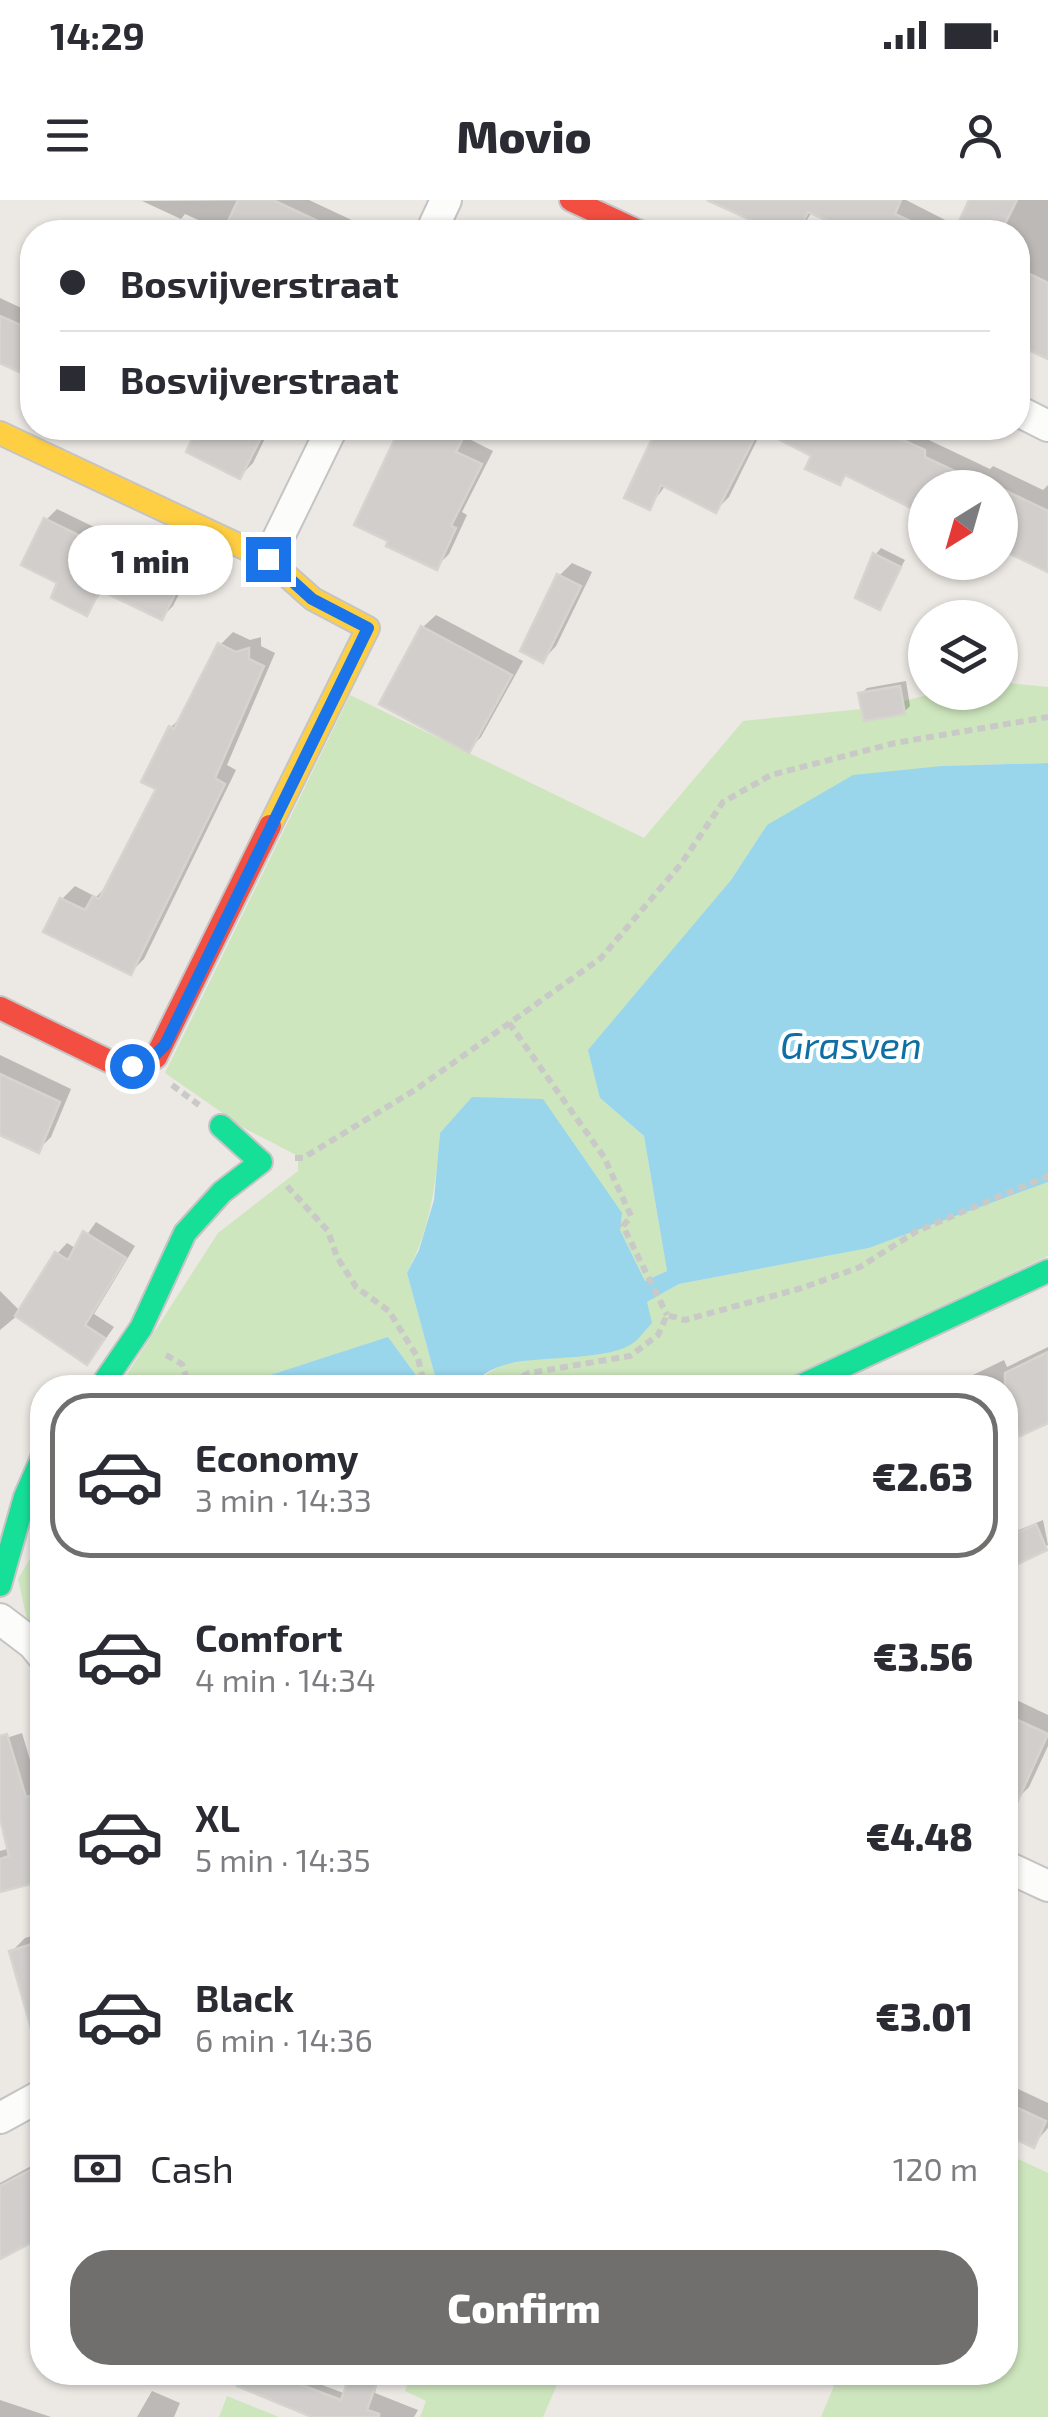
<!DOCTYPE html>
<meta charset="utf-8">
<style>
:root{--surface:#fff;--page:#f7f7f7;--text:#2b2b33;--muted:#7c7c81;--line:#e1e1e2;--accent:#706f6e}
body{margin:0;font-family:"Exo 2",sans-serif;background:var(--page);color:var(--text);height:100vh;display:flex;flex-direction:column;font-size:38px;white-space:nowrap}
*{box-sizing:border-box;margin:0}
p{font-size:32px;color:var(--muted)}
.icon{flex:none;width:55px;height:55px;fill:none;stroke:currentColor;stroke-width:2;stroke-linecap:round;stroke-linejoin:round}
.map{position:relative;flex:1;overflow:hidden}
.details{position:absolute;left:30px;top:1175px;width:988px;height:1010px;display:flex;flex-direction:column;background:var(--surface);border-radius:40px;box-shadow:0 2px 8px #0004}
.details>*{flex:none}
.top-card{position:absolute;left:20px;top:20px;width:1010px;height:220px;border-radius:40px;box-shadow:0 2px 8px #0004;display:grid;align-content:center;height:220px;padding:0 40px;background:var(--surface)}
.needle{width:65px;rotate:217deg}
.fabs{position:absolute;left:908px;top:270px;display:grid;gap:20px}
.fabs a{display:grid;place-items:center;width:110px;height:110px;border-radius:50%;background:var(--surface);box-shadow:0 2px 8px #0004;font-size:50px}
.end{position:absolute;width:45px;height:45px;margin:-22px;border:12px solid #1a73e8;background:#fff;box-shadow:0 0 0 5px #fff}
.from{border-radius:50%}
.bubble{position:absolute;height:70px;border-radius:35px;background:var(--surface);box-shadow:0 2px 8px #0004;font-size:32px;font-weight:800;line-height:70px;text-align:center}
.top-card b{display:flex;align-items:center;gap:35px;height:95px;font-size:38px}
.top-card b+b{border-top:2px solid var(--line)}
.top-card i{width:25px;height:25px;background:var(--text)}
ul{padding:18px 0 0;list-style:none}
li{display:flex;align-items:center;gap:30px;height:165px;margin:0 20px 15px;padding:0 20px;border:5px solid transparent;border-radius:40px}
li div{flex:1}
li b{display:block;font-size:38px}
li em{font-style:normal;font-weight:800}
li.active{border-color:var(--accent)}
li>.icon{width:90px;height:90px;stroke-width:1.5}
.pay{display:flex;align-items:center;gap:25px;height:110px;padding:0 40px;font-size:38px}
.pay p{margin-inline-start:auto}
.action{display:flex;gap:20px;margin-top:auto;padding:20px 40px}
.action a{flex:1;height:115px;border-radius:40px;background:var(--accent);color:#fff;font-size:40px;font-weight:800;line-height:115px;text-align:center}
.status{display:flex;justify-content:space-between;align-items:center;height:70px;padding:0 50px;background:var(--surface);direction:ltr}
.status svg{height:28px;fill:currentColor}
header{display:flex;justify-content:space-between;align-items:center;height:130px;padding:0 40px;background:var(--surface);font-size:45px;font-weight:800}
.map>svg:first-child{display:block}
.green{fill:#cee6be}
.water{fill:#99d6ec}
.shadow{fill:#0003}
.building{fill:#d1cecb;stroke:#d7d4d0;stroke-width:2.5}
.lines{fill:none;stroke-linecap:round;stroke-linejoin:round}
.street-casing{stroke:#c5c4c5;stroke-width:34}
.fast-casing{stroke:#c5c4c5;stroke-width:26}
.slow-casing{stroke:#c5c4c5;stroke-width:26}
.jam-casing{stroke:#c5c4c5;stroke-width:26}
.path{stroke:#c9c9c8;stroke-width:6;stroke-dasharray:8 5;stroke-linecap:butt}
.street{stroke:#fcfcfb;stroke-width:30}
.fast{stroke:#16e098;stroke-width:22}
.slow{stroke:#ffcf43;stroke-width:22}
.jam{stroke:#f24e42;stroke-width:22}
.route{stroke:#1a73e8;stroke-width:12}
.labels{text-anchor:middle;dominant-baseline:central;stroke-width:8;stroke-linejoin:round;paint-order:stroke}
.water-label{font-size:38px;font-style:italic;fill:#0d6fa3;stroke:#fff}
</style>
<div class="status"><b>14:29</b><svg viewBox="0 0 49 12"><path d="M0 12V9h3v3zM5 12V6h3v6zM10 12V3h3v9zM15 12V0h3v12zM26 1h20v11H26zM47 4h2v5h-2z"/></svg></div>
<header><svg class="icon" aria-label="menu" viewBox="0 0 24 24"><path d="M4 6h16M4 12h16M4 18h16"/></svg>Movio<svg class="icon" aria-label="person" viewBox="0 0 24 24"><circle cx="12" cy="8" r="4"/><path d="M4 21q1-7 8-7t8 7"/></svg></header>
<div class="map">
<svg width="1048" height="2217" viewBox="0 0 1048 2217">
<rect width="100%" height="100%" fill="#ece8e4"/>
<g class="green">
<path d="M1000,482l48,5v76l-106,3 -175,59 -36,55 -56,68 -75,150 44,38 23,135 -22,10 -25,-51 -180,-97c-4,50 -9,95 -33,140l31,114h-19l-1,-9 -31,-40 -154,49 -115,1 100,-155 80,-62v-15l-54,-28 -79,-55 185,-378 294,143 99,-117 138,-14 54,-14 65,-1z"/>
<path d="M1048,982v74l-279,131 -304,1 36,-23 55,-10h39l52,-53 32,-18 190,-36z"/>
<path d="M42,1339v96l-15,-16 -9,-40z"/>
<path d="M1005,1953l43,20v244h-227l13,-31 -28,-13 199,-1z"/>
<path d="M412,2173v-1l150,1 -19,44h-123l6,-16 -21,-10z"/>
<path d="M227,2196l52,21h-60z"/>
</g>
<g class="water">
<path d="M1048,563v419l-179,66 -190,36 -32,18 5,21c-5,5 -11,13 -16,18 -27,22 -96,13 -132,24 -31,10 -25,23 -66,22l-31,-114 12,-23 15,-50 6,-67 32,-36 71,2 79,114 -2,17 25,51 22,-10 -23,-135 -44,-38 -12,-48 143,-170 36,-55 86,-50 89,-9z"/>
<path d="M388,1137l30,41 1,9h-186z"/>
</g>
<g class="shadow">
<path d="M309,0l49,23 -5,9h-128l-40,-18 -4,5 -39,-18z"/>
<path d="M723,0h183l53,27 13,-27h76v156l-30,-14v-110h-158l-48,-20 -13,20h-16l-62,-28z"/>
<path d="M0,98l32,15v63l-32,-15z"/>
<path d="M200,228h70l-17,35 -13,13 -51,-25z"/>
<path d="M404,228h68l-5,10 26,13 -31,61 5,3 -18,39 -13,13 -78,-44z"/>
<path d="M678,228h237l-3,4 78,37 3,-3 50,24 5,-5v84l-48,-22v-59h-75v34l-9,-4 4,-8 -72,-36 -9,8 -25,-27 -52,-25 -33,67 -13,13 -50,-25 -17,22z"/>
<path d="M57,309l101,49 3,-2 30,14 -18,36 -11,11 -58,-28 -18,24 -26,-31 -14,-62z"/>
<path d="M881,348l24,12 -26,47 -3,-53z"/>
<path d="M572,363l20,9 -36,74 -13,14 16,-84z"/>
<path d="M436,415l87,46 -42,76 -12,13 -46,-123z"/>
<path d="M233,432l17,8 11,-3v9l14,7 -48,112 9,5 -92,189 -13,13 -69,-73 13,-13 21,11 12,-12 52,-97 11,-61 13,-12 36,-70z"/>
<path d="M906,481l4,25 -6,6 -43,-18 6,-6z"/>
<path d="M0,855l71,34 -20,48 -13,13 -38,-18z"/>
<path d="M96,1022l39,24 -41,68 20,13 -17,24 -10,11 -69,-47 -18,15v-39l21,21 36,-58 10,-11 10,6z"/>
<path d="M1048,1147v74l-31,1 -12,6v-40h-59l58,-28 3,7z"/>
<path d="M1043,1320l5,25 -43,22v-31z"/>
<path d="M1008,1496l40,19v31l-19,41 -13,13 -11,-5z"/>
<path d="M22,1533l16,54 4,-2v93l-42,12v-39l10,-3 -10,-42v-66z"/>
<path d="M42,1733v71l-14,4 -16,-57 13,-13z"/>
<path d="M1016,1888l32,15v25l-15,17 -28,-13v-33z"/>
<path d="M42,1960v76l-42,22v-75z"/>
<path d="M245,2172h43l58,22 8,-22h26l-5,21 43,17 -4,7h-95z"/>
<path d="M152,2191l28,12 -6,14h-37z"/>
<path d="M0,2200l51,17h-51z"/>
</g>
<g class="building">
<path d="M238,0h35l68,32h-118z"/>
<path d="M707,0h194l-6,14 39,18h-81l-45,-20 -10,20h-21z"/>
<path d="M969,0h48l-16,32h-47z"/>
<path d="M1018,68l30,15v76l-30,-14z"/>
<path d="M0,116l32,14v48l-32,-15z"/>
<path d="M197,228h69l-26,51 -54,-27z"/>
<path d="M400,228h68l-12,24 26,12 -31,62 5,2 -19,42 -51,-24 2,-5 -34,-16z"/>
<path d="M657,228h220l48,22v7l65,31h-65v27l-80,-40 -5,10 -35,-16 6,-13 -52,-27 -43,84 -55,-28 -11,25 -26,-12z"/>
<path d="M1000,288l48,23v61l-48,-23z"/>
<path d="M44,318l102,50 1,-2 34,16 -19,38 -62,-30 -13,26 -36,-18 6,-15 -36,-18z"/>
<path d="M873,353l28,14 -21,43 -25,-12z"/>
<path d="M557,374l24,12 -38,77 -23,-12z"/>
<path d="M421,426l91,49 -43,78 -90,-49z"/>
<path d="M218,443l18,9 13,-4v11l15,7 -49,112 10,6 -94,191 -88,-43 17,-34 25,12 8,-14 6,3 57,-110 -15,-7 28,-56 5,3z"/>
<path d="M900,486l5,28 -41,7 -6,-28z"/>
<path d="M0,874l60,28 -21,51 -39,-18z"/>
<path d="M83,1031l43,27 -41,67 20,13 -18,27 -72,-49 40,-64 13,8z"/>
<path d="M1048,1152v71l-28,13 -4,-11 -11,6v-58z"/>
<path d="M1036,1324l11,26 -42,20v-31z"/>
<path d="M1005,1514l43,20 -43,95z"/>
<path d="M7,1534l19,63 16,-4v88l-42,11v-33l9,-3 -9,-38v-82z"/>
<path d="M42,1741v99l-7,2 -26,-91z"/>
<path d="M1005,1902l41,19 -12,27 -29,-14z"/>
<path d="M42,1964v73l-42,22v-73z"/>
<path d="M242,2172h26l73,28 10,-28h8l19,7 -11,31 12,4v3h-67l-75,-31z"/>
</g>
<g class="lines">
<g class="street-casing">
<g id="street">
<path d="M431,32l15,-32"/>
<path d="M1018,211l30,15"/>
<path d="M268,359l64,-131"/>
<path d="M0,1419l33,25 9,11"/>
<path d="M1005,1666l43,20"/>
<path d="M0,1918l42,-23"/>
</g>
</g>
<g class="fast-casing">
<g id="fast">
<path d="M100,1188l41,-60 44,-95 37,-41 39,-30 -40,-36"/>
<path d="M796,1188l252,-117"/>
<path d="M0,1385l25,-88 17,-39"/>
</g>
</g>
<g class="slow-casing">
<path id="slow" d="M0,233l268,126 45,40 55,29 -98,198"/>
</g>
<g class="jam-casing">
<g id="jam">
<path d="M571,0l69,32"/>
<path d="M0,808l117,57 29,-1 10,-7 114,-231"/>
</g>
</g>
<g class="path">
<path d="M509,823l95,134 27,59 -8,10 44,89"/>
<path d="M172,885l27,20"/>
<path d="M295,958h8l112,-68 186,-132 80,-94 42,-62 48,-27 124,-32 153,-26"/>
<path d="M287,986l41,45 9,26 19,30 33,24 29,47 7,30"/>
<path d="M166,1155l16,9 8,24"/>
<path d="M499,1188l30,-15 101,-17 28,-21 9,-20 18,5 117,-32 58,-21 57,-36 131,-55"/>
</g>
<use href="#street" class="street"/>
<use href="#fast" class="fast"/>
<use href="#slow" class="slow"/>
<use href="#jam" class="jam"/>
</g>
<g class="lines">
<path class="route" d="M132,866l14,-2 19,-19 203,-417 -56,-29 -44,-40"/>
</g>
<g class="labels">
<g class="water-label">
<text x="851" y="844">Grasven</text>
</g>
</g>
</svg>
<div class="fabs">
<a><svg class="needle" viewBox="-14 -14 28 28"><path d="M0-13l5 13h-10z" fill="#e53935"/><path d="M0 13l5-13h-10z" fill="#7c7c81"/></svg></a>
<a><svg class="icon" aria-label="layers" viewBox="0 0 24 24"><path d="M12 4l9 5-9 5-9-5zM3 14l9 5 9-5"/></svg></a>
</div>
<i class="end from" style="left:132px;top:866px"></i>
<i class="end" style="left:268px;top:359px"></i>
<div class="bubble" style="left:68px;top:325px;width:165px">1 min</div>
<div class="top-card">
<b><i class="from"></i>Bosvijverstraat</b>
<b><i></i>Bosvijverstraat</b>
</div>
<section class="details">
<ul>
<li class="active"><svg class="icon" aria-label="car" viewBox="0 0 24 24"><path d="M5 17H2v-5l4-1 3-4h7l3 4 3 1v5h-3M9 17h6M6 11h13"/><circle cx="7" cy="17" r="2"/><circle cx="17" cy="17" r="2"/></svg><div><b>Economy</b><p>3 min · 14:33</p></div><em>€2.63</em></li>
<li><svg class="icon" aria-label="car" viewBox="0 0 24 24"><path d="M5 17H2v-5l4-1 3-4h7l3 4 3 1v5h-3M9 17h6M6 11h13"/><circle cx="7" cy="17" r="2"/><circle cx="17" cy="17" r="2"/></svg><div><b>Comfort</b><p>4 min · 14:34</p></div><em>€3.56</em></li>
<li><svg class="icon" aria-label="car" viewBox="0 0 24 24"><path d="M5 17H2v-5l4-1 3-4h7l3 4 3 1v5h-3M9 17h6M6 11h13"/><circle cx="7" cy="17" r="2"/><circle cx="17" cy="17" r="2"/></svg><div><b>XL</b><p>5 min · 14:35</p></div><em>€4.48</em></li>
<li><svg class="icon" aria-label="car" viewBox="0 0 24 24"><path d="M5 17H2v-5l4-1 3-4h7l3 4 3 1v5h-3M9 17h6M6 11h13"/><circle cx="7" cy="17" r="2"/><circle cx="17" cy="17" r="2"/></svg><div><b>Black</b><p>6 min · 14:36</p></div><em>€3.01</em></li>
</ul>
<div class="pay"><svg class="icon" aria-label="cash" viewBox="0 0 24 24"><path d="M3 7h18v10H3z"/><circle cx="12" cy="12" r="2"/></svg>Cash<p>120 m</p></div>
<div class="action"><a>Confirm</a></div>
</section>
</div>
